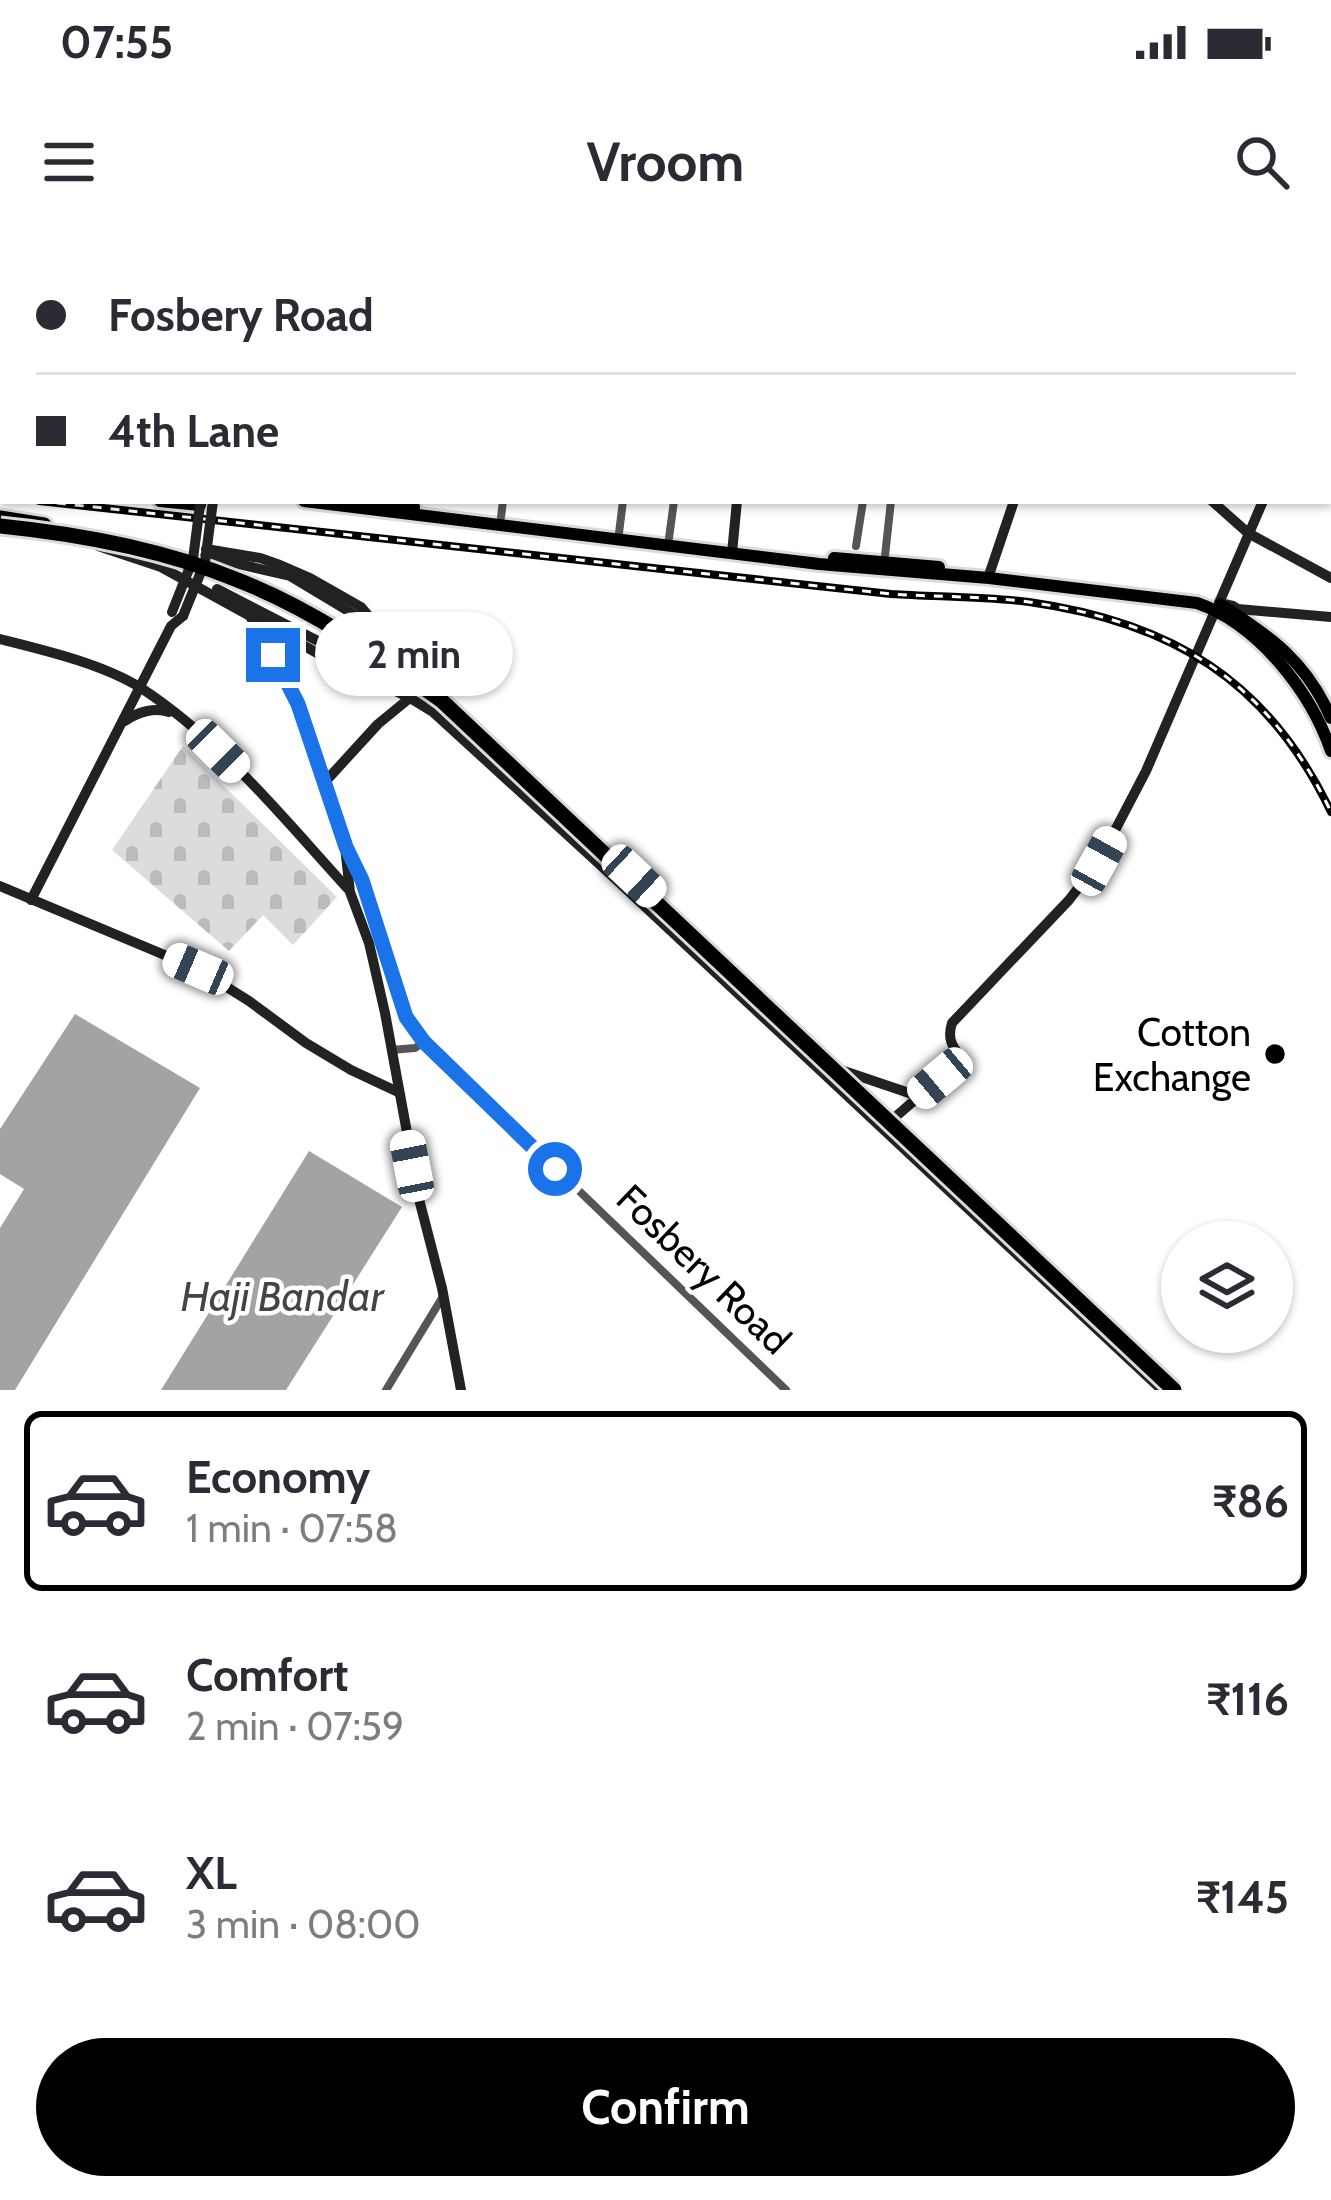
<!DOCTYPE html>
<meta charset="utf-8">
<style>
:root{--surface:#fff;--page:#f2f2f3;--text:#2b2b33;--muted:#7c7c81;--line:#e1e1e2;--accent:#000}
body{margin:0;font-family:Cabin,sans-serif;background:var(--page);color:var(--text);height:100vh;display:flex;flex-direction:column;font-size:45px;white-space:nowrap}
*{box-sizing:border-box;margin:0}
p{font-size:39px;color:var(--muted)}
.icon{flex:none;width:66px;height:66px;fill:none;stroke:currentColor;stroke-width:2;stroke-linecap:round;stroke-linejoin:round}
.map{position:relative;height:1150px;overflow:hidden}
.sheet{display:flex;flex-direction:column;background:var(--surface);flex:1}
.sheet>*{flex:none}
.banner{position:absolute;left:0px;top:0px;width:1332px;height:264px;box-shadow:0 3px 9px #0004;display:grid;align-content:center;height:264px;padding:0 36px;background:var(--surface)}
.fabs{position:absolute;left:1161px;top:981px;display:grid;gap:24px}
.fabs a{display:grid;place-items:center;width:132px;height:132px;border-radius:50%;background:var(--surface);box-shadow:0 3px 9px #0004;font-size:60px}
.end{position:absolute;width:54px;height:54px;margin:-27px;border:15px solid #1a73e8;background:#fff;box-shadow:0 0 0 6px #fff}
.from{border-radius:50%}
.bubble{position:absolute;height:84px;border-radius:42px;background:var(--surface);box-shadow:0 3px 9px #0004;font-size:39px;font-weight:800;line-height:84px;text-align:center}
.car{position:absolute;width:36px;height:72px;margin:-36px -18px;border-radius:15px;box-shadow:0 0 9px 3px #0007;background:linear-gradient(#fff 24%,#345 0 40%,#fff 0 76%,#345 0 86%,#fff 0)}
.banner b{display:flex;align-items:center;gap:42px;height:114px;font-size:45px}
.banner b+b{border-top:3px solid var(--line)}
.banner i{width:30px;height:30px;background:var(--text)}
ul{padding:21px 0 0;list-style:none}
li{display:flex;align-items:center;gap:36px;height:180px;margin:0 24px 18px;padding:0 12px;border:6px solid transparent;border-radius:18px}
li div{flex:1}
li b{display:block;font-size:45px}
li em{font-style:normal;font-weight:800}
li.current{border-color:var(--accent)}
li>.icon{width:108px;height:108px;stroke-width:1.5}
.primary-button{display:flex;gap:24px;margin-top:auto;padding:24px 36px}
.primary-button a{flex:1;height:138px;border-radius:72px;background:var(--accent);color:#fff;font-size:48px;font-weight:800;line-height:138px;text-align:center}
.status{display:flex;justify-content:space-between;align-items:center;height:84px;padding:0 60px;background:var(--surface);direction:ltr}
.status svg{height:33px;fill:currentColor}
header{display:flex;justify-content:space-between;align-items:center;height:156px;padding:0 36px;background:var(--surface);font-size:54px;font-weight:800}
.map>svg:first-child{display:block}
.cemetery{fill:url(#cemetery-stones)}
.water{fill:#a3a3a3}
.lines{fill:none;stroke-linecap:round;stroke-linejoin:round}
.primary-casing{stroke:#dbdbdb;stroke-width:18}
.highway-casing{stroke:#dbdbdb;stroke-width:21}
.street{stroke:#555;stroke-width:8}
.secondary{stroke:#222;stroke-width:10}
.primary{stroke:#000;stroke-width:12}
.highway{stroke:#000;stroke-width:15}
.rail-casing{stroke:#000;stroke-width:8}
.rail{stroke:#fff;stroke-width:3;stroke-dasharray:9;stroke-linecap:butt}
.highway-bridge-casing{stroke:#dbdbdb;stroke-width:21;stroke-linecap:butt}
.secondary-bridge{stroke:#222;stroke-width:10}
.highway-bridge{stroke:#000;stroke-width:15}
.route{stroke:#1a73e8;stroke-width:15}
.poi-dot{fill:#000;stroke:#fff;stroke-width:4.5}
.labels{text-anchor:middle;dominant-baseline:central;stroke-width:9;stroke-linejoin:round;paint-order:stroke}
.poi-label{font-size:39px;fill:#000;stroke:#fff;text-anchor:end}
.street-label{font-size:39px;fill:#000;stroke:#fff}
.water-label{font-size:42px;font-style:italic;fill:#444;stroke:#fff}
</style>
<div class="status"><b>07:55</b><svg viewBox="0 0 49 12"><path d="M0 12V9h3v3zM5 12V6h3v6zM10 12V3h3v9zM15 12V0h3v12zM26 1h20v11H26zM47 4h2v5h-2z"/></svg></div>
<header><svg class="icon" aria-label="menu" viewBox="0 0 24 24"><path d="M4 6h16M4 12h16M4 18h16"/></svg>Vroom<svg class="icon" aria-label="search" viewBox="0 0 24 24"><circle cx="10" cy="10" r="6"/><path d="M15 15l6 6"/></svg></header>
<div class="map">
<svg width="1331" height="1150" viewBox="0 0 1331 1150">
<defs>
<pattern id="cemetery-stones" width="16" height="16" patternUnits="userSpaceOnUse" patternTransform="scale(3)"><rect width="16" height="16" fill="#dcdcdc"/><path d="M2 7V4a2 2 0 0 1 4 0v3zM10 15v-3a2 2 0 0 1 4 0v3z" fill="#bbb"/></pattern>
</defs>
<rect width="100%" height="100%" fill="#fff"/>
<path class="cemetery" d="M183,506l154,151 -44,48 -30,-30 -34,36 -117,-101z"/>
<g class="water">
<path d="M75,774l125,74 -185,302h-15v-162l24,-39 -24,-15v-45z"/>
<path d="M309,911l93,56 -116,183h-125z"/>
</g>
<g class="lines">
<g class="primary-casing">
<g id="primary">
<path d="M281,3l2,-3"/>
<path d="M0,220h3"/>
<path d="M0,237l3,1"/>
<path d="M160,261l40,4"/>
<path d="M304,261l515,63 170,14 208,25c61,21 114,89 134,148"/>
<path d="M368,261l46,6"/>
<path d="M834,318l105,9"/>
<path d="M1220,364c50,32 86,57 111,114"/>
</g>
</g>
<g class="highway-casing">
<path id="highway" d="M0,278l44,7"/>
</g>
<g class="street">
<path d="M937,1l6,2"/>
<path d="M877,3l1,-3"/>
<path d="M989,3l1,-3"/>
<path d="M1061,3l1,-3"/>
<path d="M501,277l2,-16"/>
<path d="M619,293l4,-32"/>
<path d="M669,298l5,-37"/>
<path d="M856,306l7,-45"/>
<path d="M884,325l7,-64"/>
<path d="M349,614l12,25 45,138 9,16 371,357"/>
<path d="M391,810l24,-2 9,-6"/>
<path d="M386,1150l56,-92"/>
</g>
<g class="secondary">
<path d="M402,0l4,3"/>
<path d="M302,3l2,-3"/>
<path d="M770,3l1,-3"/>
<path d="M1215,3l1,-3"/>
<path d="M1329,108l2,-5"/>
<path d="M1212,261l36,32 83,45"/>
<path d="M1263,261l-44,102 14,3 5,3 93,8"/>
<path d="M98,306l63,21 158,87 91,44 23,14 175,160 554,518"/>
<path d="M206,309l54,9 20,7 30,13 51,29 63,75"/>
<path d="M732,313l5,-52"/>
<path d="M205,316l85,20 65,39 13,2"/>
<path d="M988,338l26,-77"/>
<path d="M217,349l167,86 21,5"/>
<path d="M247,365l3,11 48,88 47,143 5,45 19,51 16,70 35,190 22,85 19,102"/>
<path d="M0,399c44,11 103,25 141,49 80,52 143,131 207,201"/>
<path d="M125,481c12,-9 30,-14 44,-9"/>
<path d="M324,543l54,-59 33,-27"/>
<path d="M0,646l198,83 51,32 57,42 45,27 47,22"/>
<path d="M31,660l140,-274 12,-10"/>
<path d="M838,829l80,27"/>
<path d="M893,879l69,-60c-10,-13 -15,-20 -10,-36l117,-123 30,-39 47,-90 69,-160"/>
</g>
<use href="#primary" class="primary"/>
<use href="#highway" class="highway"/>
<g class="rail-casing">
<g id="rail">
<path d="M0,252h3"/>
<path d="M39,261l852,93c45,3 92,2 138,8 142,20 239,78 302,210"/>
</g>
</g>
<use href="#rail" class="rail"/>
<g class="highway-bridge-casing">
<path id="highway-bridge" d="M0,286c79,8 161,23 235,53 75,29 142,75 207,122l732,689"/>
</g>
<g class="secondary-bridge">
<path d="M172,372l21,-53 7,-54"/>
<path d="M183,376l22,-54 8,-61"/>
</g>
<use href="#highway-bridge" class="highway-bridge"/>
</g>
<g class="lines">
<path class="route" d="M273,415l25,49 48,143 16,33 44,137 18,25 131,127"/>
</g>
<circle class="poi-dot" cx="1275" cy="814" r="12"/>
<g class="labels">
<g class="poi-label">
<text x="1251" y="792">Cotton<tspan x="1251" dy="45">Exchange</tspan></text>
</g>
<g class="street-label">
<text transform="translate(704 1029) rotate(44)">Fosbery Road</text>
</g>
<g class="water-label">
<text x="282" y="1056">Haji Bandar</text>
</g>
</g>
</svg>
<div class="fabs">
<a><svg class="icon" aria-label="layers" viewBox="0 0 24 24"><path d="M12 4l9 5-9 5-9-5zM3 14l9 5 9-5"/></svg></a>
</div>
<i class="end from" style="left:555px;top:929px"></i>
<i class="end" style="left:273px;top:415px"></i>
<div class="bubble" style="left:315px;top:372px;width:198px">2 min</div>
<i class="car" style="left:218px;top:511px;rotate:135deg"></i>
<i class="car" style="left:1099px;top:621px;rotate:29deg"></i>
<i class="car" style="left:634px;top:636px;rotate:133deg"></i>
<i class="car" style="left:198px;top:729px;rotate:293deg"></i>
<i class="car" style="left:940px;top:838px;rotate:230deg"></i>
<i class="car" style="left:412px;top:926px;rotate:349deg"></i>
<div class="banner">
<b><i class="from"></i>Fosbery Road</b>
<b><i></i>4th Lane</b>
</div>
</div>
<section class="sheet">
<ul>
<li class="current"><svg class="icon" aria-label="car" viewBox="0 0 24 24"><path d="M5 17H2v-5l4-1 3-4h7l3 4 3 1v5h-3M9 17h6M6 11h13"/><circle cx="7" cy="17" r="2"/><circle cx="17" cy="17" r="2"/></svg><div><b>Economy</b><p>1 min · 07:58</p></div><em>₹86</em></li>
<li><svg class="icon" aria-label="car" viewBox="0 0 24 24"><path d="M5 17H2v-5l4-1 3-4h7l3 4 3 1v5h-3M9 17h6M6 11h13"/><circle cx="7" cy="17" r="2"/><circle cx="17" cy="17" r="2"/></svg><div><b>Comfort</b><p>2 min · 07:59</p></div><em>₹116</em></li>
<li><svg class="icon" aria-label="car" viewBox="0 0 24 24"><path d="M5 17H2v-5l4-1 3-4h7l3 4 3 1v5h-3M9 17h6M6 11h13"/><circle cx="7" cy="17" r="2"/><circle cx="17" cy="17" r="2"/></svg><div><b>XL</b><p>3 min · 08:00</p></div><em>₹145</em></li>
</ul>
<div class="primary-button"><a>Confirm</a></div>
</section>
